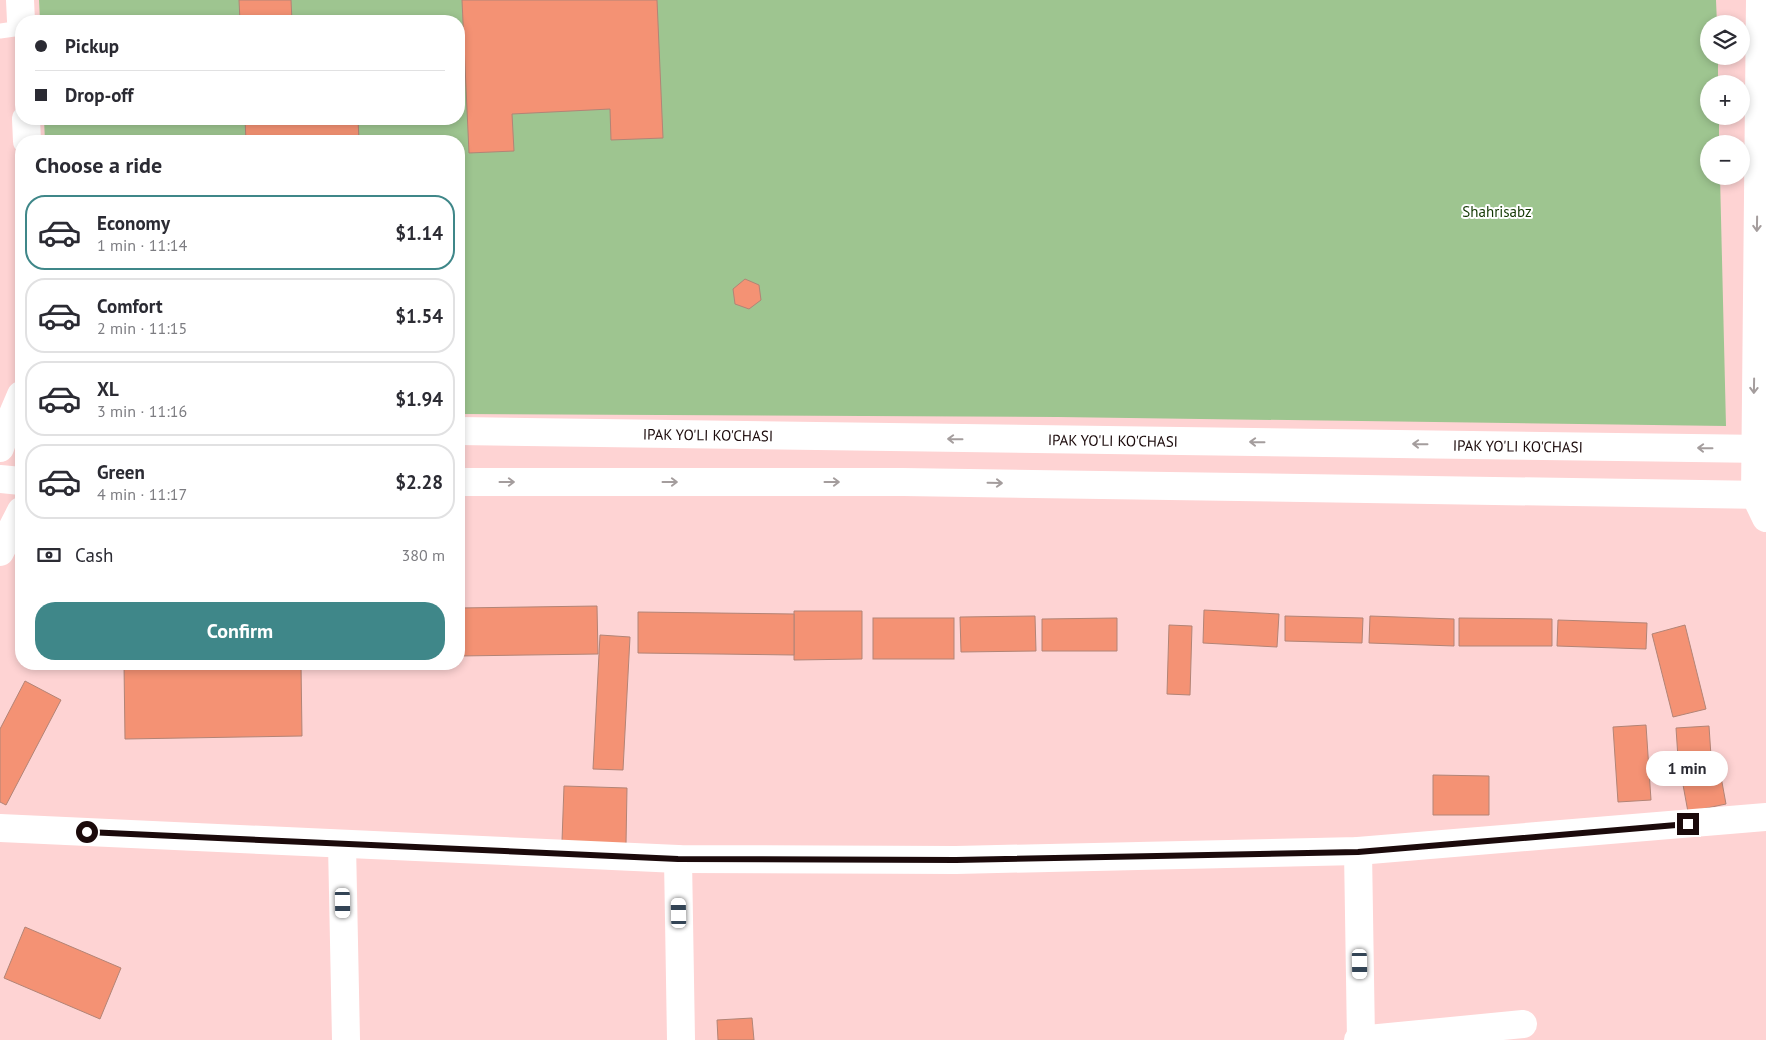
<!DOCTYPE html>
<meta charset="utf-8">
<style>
:root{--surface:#fff;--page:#f2f2f3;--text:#2b2b33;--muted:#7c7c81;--line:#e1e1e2;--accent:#3f8789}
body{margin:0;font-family:"PT Sans",sans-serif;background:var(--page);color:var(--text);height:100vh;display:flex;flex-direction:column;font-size:19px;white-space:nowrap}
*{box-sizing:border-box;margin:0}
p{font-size:16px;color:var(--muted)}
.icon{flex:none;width:28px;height:28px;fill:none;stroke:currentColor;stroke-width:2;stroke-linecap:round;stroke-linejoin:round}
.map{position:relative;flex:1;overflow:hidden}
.details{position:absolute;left:15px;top:135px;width:450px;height:535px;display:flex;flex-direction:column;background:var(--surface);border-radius:20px;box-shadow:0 2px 8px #0003}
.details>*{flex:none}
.guide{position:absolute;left:15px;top:15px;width:450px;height:110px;border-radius:20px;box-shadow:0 2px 8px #0003;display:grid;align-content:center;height:110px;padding:0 20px;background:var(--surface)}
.controls{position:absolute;left:1700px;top:15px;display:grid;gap:10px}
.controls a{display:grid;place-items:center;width:50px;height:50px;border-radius:50%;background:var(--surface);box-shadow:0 2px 8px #0003;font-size:25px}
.end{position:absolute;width:22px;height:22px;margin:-11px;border:6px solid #1b0a0b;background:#fff;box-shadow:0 0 0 2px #fff}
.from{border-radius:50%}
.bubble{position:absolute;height:35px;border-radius:18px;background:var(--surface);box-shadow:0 2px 8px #0003;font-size:16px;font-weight:700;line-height:35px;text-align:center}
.car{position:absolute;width:15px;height:30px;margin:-15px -8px;border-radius:6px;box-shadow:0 0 4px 1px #0007;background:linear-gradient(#fff 24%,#345 0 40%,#fff 0 76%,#345 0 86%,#fff 0)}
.guide b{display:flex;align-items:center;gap:18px;height:48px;font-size:19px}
.guide b+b{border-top:1px solid var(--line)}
.guide i{width:12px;height:12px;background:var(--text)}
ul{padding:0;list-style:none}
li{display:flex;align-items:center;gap:15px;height:75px;margin:0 10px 8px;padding:0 10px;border:2px solid var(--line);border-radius:20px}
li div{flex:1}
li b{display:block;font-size:19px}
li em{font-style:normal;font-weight:700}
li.active{border-color:var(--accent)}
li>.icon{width:45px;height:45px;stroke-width:1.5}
h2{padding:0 20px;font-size:22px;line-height:60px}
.pay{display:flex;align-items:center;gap:12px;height:55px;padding:0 20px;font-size:19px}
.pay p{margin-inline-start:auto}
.action{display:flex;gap:10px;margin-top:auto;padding:10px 20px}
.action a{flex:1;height:58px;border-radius:20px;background:var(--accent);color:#fff;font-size:20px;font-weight:700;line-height:58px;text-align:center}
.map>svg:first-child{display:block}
.green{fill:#9ec590}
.building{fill:#f49274;stroke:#b28476}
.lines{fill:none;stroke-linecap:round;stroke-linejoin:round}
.service{stroke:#fff;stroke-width:15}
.minor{stroke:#fff;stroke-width:28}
.secondary{stroke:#fff;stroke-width:28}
.primary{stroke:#fff;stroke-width:28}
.oneway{stroke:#a49d9d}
.route{stroke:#1b0a0b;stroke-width:6}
.labels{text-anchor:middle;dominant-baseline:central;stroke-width:4;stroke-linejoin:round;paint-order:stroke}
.park-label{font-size:15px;fill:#113700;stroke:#fff}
.street-label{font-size:15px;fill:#1b0a0b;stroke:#fff}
</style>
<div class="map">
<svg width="1766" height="1040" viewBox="0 0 1766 1040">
<rect width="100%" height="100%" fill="#fed3d3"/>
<path class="green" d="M39,0h1677l1,24h-8v32h9v28h-9v32h10v28h-10v32h11l6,250 -668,-9 -599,-3v-273h-414l-1,-22h415v-98h-419z"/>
<g class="building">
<path d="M239,0h52l1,21h-52z"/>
<path d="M462,0h195l6,138 -52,2 -1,-31 -98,5 2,37 -45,2z"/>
<path d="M245,119h113l1,22h-113z"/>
<path d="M745,279l14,6 2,15 -12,9 -14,-5 -2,-15z"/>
<path d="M597,606l1,48 -139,2v-48z"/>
<path d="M1204,610l75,4 -2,33 -74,-4z"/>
<path d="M794,611h68v48l-68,1z"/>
<path d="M638,612l156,2v41l-156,-2z"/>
<path d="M1035,616l1,35 -75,1 -1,-35z"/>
<path d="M1285,616l78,2 -1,25 -77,-2z"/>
<path d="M1370,616l84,3v27l-85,-3z"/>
<rect x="873" y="618" width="81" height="41"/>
<path d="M1117,618v33h-75v-32z"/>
<path d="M1459,618l93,1v27h-93z"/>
<path d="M1558,620l89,3 -1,26 -89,-3z"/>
<path d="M1169,625l23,1 -2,69 -23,-1z"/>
<path d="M1685,625l21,84 -33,8 -21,-83z"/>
<path d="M600,635l30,2 -7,133 -30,-1z"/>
<path d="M124,664h177l1,72 -177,3z"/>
<path d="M25,681l36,19 -55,105 -6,-3v-73z"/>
<path d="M1646,725l5,75 -33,2 -5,-75z"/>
<path d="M1709,726l2,30 -33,2 -2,-30z"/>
<path d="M1719,766l7,38 -38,8 -7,-38z"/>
<path d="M1433,775l56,1v39h-56z"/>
<path d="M564,786l63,2 -1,56 -64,-3z"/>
<path d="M25,927l96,41 -21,51 -96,-41z"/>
<path d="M752,1018l2,22h-36l-1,-20z"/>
</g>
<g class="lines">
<path class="service" d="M0,31l21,-3"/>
<g class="minor">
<path d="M20,0l1,21"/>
<path d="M26,119l1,22"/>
<path d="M9,423l12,-28"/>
<path d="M0,828l678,31 278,1 402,-9 408,-34"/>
<path d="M342,844l4,196"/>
<path d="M1358,851l3,189"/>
<path d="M678,859l3,181"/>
<path d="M1358,1040l165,-16"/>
</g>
<path class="secondary" d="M1755,495l11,23"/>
<g class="primary">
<path id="s1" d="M459,431l1307,18"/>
<path d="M0,448l9,-25"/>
<path d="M0,479l21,2"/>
<path d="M459,482h444l863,13"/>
<path d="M1755,495l5,-495"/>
<path d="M0,552l21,-41"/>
</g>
</g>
<defs><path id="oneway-shaft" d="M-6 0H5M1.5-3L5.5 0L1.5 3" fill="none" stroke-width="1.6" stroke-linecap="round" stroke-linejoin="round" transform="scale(1.25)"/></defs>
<g class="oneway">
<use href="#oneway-shaft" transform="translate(1757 224) rotate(91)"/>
<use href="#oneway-shaft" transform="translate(1754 386) rotate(91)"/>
<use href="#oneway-shaft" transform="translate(955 439) rotate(-179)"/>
<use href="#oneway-shaft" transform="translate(1257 442) rotate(-179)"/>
<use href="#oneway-shaft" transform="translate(1420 444) rotate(-179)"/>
<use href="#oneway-shaft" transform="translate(1705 448) rotate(-179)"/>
<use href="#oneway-shaft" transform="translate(507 482)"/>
<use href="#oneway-shaft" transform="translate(670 482)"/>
<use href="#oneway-shaft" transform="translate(832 482)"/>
<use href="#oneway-shaft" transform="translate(995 483) rotate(1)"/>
</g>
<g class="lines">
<path class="route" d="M87,832l591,27 278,1 402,-8 330,-28"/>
</g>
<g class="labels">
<g class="park-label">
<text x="1497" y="211">Shahrisabz</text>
</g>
<g class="street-label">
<text stroke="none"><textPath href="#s1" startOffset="249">IPAK YO'LI KO'CHASI</textPath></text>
<text stroke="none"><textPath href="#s1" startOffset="654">IPAK YO'LI KO'CHASI</textPath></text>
<text stroke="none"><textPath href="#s1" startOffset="1059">IPAK YO'LI KO'CHASI</textPath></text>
</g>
</g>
</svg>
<div class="controls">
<a><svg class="icon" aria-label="layers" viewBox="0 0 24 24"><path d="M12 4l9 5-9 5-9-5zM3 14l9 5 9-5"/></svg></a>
<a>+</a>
<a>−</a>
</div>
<i class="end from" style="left:87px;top:832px"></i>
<i class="end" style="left:1688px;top:824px"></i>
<div class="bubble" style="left:1646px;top:751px;width:82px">1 min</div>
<i class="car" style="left:343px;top:903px;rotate:179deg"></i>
<i class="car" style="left:679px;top:913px;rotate:359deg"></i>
<i class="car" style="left:1360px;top:964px;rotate:179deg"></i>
<div class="guide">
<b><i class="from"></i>Pickup</b>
<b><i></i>Drop-off</b>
</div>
<section class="details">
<h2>Choose a ride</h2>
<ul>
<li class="active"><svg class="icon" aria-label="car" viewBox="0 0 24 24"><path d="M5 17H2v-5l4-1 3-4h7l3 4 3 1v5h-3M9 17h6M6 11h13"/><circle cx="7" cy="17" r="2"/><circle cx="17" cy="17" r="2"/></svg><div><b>Economy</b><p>1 min · 11:14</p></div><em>$1.14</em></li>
<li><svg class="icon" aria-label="car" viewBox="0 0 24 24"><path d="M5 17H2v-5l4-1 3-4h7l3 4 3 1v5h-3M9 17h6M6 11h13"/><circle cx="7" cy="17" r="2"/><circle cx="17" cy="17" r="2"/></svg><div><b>Comfort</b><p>2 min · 11:15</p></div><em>$1.54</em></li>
<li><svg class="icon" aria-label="car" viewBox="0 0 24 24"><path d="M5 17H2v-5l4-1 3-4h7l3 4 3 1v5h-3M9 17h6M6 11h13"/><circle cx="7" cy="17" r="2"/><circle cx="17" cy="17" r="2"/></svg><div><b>XL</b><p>3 min · 11:16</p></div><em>$1.94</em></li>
<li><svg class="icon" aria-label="car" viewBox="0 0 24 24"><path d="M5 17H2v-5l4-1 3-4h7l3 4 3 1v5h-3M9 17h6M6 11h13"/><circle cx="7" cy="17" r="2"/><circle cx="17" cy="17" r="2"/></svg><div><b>Green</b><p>4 min · 11:17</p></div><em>$2.28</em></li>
</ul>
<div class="pay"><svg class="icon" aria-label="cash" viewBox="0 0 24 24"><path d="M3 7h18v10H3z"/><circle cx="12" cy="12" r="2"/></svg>Cash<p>380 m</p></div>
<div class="action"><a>Confirm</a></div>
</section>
</div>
